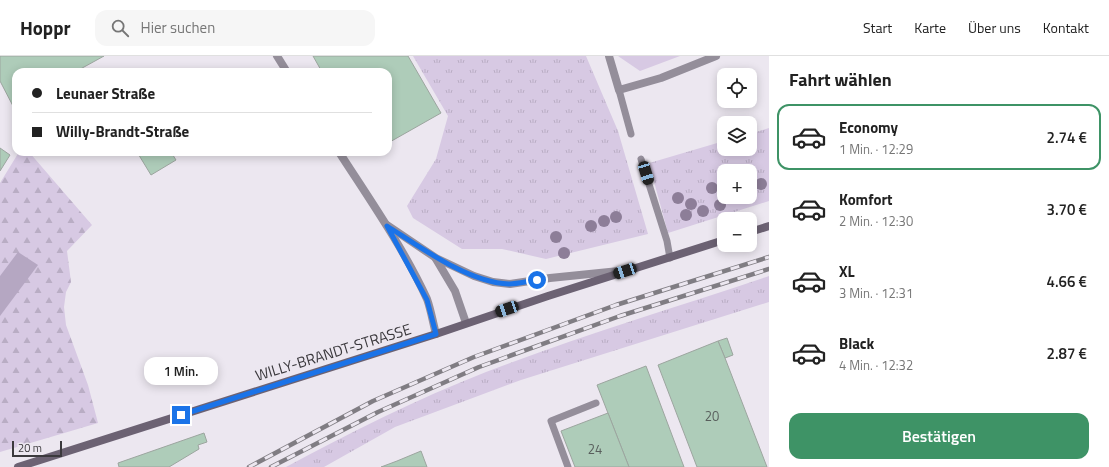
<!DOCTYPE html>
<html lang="de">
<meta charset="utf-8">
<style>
:root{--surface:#fff;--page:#f6f6f6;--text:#222;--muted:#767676;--line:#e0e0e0;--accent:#3e9366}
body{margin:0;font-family:"Titillium Web",sans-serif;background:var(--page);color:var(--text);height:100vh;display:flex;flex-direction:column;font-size:15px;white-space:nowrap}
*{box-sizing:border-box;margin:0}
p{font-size:13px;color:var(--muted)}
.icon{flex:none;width:22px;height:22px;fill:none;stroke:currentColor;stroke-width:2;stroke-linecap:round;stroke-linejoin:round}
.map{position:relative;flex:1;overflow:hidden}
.details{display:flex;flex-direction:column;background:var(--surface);width:340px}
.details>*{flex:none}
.banner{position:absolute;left:12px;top:12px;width:380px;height:88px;border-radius:12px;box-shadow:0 2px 10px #0003;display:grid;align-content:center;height:88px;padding:0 20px;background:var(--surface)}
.buttons{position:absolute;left:717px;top:12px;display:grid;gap:8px}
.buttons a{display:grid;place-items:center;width:40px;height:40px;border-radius:8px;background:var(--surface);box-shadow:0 2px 10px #0003;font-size:20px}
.scale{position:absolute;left:12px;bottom:10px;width:50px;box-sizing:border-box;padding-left:4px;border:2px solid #3b393d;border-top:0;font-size:11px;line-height:14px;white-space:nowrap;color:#3b393d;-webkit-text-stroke:3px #ece7f0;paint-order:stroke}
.end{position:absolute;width:18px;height:18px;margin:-9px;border:5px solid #1a73e8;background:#fff;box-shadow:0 0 0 2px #fff}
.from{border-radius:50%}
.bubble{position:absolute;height:28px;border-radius:12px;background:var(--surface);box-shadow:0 2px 10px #0003;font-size:13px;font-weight:600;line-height:28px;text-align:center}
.car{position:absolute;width:12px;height:24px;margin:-12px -6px;border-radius:5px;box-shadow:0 0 3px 1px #0007;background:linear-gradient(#222 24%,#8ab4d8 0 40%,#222 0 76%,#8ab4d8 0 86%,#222 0)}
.banner b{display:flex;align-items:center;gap:14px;height:38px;font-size:15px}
.banner b+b{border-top:1px solid var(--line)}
.banner i{width:10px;height:10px;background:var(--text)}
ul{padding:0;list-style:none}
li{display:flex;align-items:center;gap:12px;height:66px;margin:0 8px 6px;padding:0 12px;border:2px solid transparent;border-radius:12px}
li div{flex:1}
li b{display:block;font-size:15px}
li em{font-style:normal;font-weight:600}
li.current{border-color:var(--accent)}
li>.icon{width:36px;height:36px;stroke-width:1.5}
h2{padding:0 20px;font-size:18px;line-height:48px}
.action{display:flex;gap:8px;margin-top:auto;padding:8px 20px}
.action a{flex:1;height:46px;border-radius:12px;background:var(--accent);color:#fff;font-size:16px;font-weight:600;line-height:46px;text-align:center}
header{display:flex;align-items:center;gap:24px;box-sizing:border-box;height:56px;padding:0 20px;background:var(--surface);border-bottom:1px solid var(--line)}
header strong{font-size:19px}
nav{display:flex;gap:22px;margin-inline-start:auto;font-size:14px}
.search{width:280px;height:36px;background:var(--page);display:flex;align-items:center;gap:10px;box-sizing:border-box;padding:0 14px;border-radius:12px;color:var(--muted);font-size:15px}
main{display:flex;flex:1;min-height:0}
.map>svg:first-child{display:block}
.grass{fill:url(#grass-tufts);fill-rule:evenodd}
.forest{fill:url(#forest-firs)}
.green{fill:#d7c9e3}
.water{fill:#b5a7c2}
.building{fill:#aeccb9;stroke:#9ca59f}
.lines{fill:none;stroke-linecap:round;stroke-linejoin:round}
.service{stroke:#948e9a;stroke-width:7}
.minor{stroke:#948e9a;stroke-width:8}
.secondary{stroke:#6c6273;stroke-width:8}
.rail-casing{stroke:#807d83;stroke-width:4.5}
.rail{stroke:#ece7f0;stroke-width:3;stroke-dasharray:9;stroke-linecap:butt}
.tree{fill:#8d7e98}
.route{stroke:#1a73e8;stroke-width:5}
.labels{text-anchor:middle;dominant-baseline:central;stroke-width:4;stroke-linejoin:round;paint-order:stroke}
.number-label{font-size:13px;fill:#585e5c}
.street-label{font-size:15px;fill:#3b393d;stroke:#ece7f0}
</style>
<header>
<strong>Hoppr</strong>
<div class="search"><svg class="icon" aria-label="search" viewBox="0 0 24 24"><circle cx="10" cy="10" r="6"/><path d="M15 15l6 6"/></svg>Hier suchen</div>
<nav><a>Start</a><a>Karte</a><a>Über uns</a><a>Kontakt</a></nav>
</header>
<main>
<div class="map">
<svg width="769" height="411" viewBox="0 0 769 411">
<defs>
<pattern id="grass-tufts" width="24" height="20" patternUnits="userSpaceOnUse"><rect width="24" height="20" fill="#d7c9e3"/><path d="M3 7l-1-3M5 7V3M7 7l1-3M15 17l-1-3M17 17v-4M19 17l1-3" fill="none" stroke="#b9adc4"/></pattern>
<pattern id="forest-firs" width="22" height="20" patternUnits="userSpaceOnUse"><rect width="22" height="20" fill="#d7c9e3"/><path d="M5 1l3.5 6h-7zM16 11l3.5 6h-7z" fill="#b9adc4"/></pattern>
</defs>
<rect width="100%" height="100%" fill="#ece7f0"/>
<g class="grass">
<path d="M413,0h173l32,75 30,103 -102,25 -44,-10h-40l-49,-31 -6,-12 29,-47 12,-43z"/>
<path d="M769,72v73l-101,32 -18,-66 -4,-3 78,-23v8h26v-15zM724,115h26v26h-26z"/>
<path d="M769,220v26l-248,78 -43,16 -83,31 -71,40h-38c65,-35 131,-68 200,-95 93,-36 188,-64 283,-96z"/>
</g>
<path class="forest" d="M19,96h10l63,73 -25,26 4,31 -5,10 -2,15 2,18 22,60 10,38 -98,29v-269z"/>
<path class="green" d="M618,0h62l-40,15z"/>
<path class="water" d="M18,196l20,13 -38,51v-40z"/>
<g class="building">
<path d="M0,0h104l-29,16h-59v32l-3,2 -13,-25z"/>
<path d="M313,0h95l33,57 -53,30v-71h-66z"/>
<path d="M0,92l10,7 -10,16z"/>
<path d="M137,96h34l5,8 -25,15z"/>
<path d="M727,282l6,17 -8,3 -7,-17z"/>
<path d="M718,285l7,17 42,109h-70l-39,-102z"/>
<path d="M646,310l38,101h-55l-32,-82z"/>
<path d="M608,357l21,54h-54l-14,-36z"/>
<path d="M204,377l3,9 -9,3 1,4 -30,18h-50l-1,-4z"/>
<path d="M421,395l6,16h-46l16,-6z"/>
</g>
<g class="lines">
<g class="service">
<path d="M619,34l12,44"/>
<path d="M641,103l26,82 3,17"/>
<path d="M568,411l-17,-46 45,-18"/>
</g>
<g class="minor">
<path d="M277,0l10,16"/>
<path d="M609,0l10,34 42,-12 55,-22"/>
<path d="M339,96c31,48 64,95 88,147 4,11 6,24 9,35"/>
<path d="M387,169l49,33 38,18 19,6 17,2 40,-6 69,-7"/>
<path d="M436,203l19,32 11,32"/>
</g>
<g class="secondary">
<path d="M750,176l19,-6"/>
<path d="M18,411l418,-133 112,-38 176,-56"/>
</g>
<g class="rail-casing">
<g id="rail">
<path d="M249,411l124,-66 101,-44 142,-52 153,-48"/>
<path d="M271,411l107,-55 101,-45 141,-51 149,-47"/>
</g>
</g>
<use href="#rail" class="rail"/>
</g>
<g class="tree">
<circle cx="761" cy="128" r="6"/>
<circle cx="712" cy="132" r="6"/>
<circle cx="678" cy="142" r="6"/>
<circle cx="691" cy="148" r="6"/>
<circle cx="720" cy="149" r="6"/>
<circle cx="703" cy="155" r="6"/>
<circle cx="686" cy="159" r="6"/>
<circle cx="616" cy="161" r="6"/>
<circle cx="604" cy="165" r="6"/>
<circle cx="591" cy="170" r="6"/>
<circle cx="556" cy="181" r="6"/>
<circle cx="564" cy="197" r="6"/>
</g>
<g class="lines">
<path class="route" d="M181,359l255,-81 -9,-34 -40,-74c33,21 82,57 122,58 9,0 19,-3 28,-4"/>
</g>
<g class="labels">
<g class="number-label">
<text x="712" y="360">20</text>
<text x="595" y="393">24</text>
</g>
<g class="street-label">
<text transform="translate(333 296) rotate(-17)">WILLY-BRANDT-STRASSE</text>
</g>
</g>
</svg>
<div class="buttons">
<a><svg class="icon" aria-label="locate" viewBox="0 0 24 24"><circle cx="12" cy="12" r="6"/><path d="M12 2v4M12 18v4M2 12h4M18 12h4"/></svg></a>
<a><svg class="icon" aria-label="layers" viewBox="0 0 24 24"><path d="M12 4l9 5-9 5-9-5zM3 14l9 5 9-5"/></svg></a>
<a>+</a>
<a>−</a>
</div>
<div class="scale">20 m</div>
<i class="end from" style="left:537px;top:224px"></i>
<i class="end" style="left:181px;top:359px"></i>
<div class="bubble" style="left:144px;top:301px;width:74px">1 Min.</div>
<i class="car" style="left:646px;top:117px;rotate:163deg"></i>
<i class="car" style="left:625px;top:215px;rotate:252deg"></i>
<i class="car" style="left:507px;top:253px;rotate:251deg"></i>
<div class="banner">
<b><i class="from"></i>Leunaer Straße</b>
<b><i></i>Willy-Brandt-Straße</b>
</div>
</div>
<section class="details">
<h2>Fahrt wählen</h2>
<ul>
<li class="current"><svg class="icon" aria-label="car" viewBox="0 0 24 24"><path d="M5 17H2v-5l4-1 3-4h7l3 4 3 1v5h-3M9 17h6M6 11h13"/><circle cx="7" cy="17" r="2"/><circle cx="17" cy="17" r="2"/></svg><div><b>Economy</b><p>1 Min. · 12:29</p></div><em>2.74 €</em></li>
<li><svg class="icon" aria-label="car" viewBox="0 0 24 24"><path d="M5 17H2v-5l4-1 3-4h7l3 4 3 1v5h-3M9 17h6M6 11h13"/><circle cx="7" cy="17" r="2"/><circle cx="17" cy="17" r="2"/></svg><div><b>Komfort</b><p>2 Min. · 12:30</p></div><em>3.70 €</em></li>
<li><svg class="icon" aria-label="car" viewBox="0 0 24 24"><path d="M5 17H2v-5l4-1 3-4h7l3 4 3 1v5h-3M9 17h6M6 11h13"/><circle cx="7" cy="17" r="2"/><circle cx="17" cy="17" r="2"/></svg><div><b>XL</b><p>3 Min. · 12:31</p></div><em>4.66 €</em></li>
<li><svg class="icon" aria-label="car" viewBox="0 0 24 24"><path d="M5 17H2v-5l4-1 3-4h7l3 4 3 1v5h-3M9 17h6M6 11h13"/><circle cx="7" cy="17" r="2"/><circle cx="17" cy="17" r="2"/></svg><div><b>Black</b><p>4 Min. · 12:32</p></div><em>2.87 €</em></li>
</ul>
<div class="action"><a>Bestätigen</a></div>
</section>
</main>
